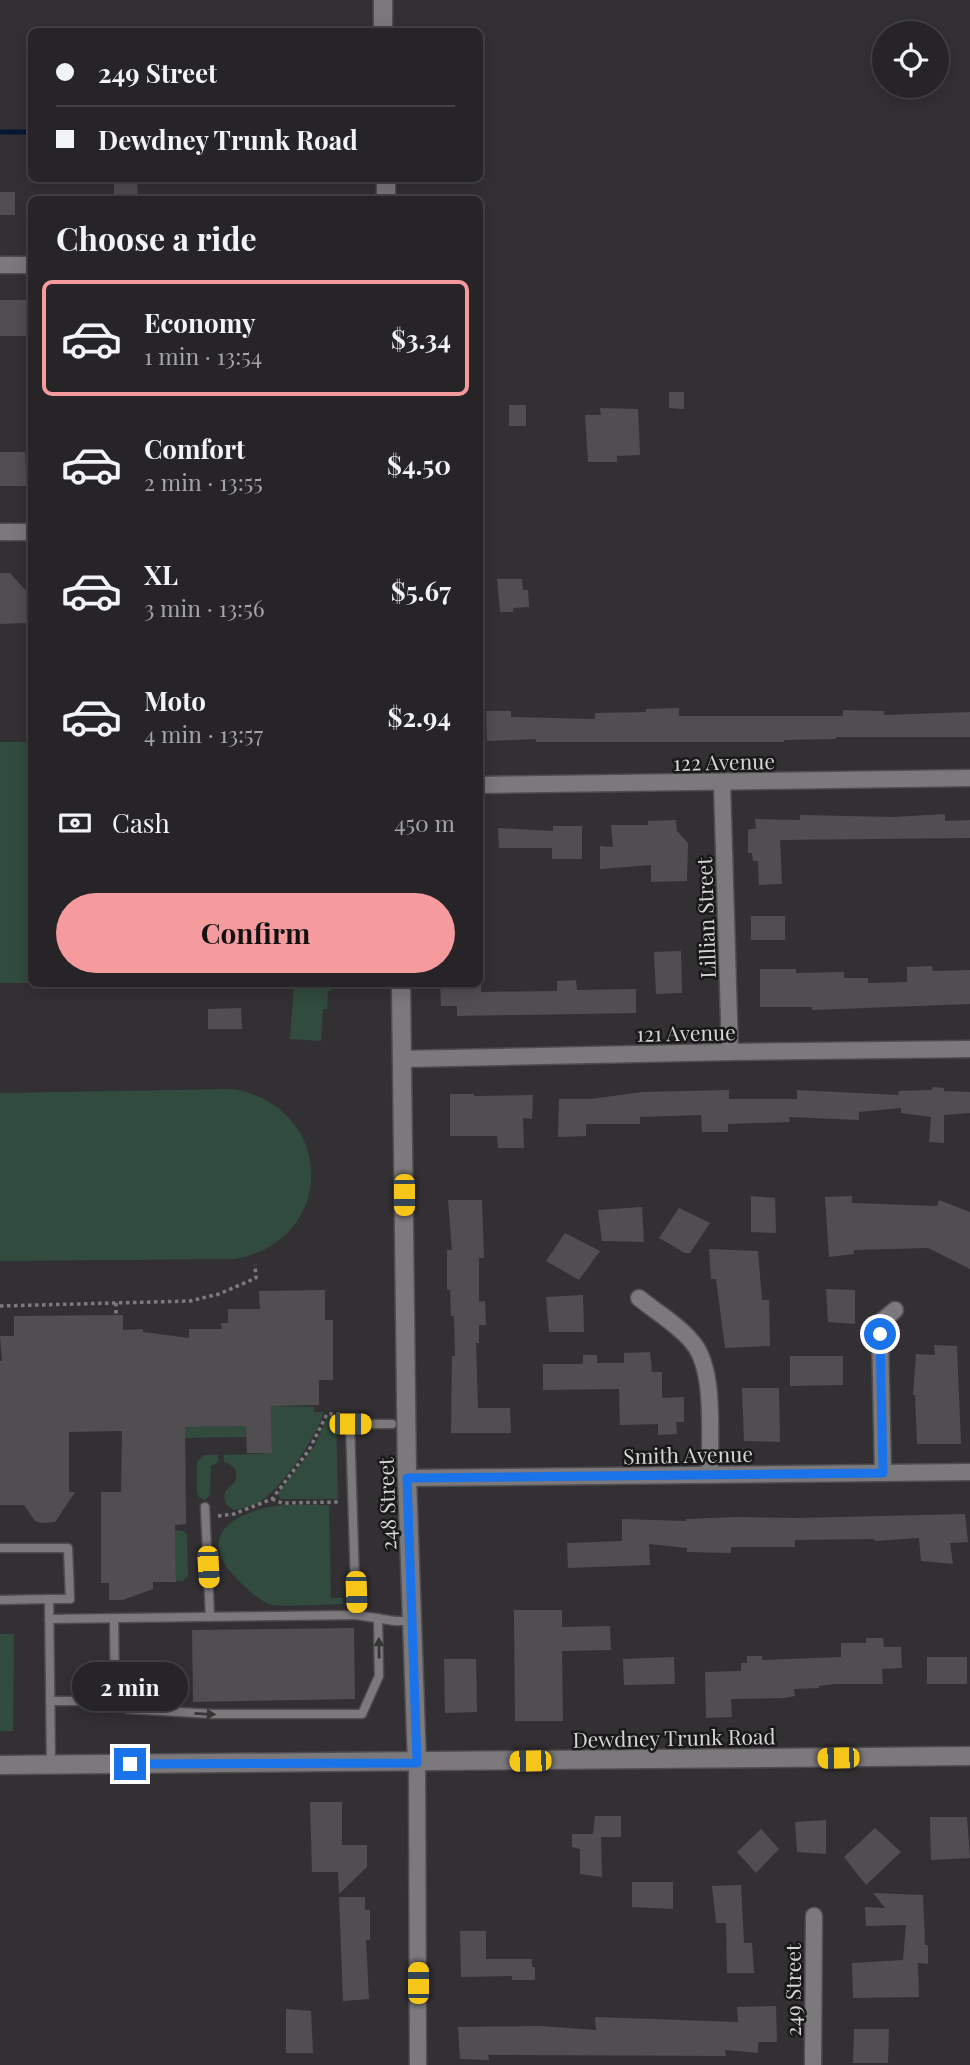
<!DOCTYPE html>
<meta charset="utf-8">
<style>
:root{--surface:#262426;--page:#2e2c2e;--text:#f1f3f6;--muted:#a4a4a7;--line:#424143;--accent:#f59b9e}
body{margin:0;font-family:"Playfair Display",serif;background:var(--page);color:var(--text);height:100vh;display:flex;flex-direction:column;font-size:26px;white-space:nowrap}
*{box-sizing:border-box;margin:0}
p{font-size:23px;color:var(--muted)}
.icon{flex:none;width:38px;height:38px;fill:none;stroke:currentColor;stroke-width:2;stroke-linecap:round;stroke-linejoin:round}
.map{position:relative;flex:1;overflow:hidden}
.side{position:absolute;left:28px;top:196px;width:455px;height:791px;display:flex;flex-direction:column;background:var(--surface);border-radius:10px;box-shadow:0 4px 18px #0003,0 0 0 2px var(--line)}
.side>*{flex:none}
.banner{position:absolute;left:28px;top:28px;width:455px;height:154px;border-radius:10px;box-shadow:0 4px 18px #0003,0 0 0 2px var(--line);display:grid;align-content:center;height:154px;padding:0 28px;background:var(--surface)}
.controls{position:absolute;left:872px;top:21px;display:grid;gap:14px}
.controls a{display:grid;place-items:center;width:77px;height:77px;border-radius:50%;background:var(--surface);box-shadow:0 4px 18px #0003,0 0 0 2px var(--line);font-size:35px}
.end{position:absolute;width:32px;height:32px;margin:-16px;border:9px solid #1a73e8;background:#fff;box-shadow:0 0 0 4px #fff}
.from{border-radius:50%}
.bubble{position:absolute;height:49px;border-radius:24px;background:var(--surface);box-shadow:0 4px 18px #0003,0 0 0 2px var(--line);font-size:23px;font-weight:700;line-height:49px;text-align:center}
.car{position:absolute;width:21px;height:42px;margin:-21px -10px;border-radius:9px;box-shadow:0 0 5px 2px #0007;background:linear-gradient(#f5c518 24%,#345 0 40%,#f5c518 0 76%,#345 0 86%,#f5c518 0)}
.banner b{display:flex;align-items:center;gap:24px;height:66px;font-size:26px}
.banner b+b{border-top:2px solid var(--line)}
.banner i{width:18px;height:18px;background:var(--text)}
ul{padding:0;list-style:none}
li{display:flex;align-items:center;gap:21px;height:116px;margin:0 14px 10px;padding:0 14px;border:4px solid transparent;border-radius:10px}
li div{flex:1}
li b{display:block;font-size:26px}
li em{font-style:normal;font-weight:700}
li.current{border-color:var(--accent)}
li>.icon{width:63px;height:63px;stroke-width:1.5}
h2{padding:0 28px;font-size:32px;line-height:84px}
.pay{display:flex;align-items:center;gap:18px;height:77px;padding:0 28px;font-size:26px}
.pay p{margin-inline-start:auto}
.action{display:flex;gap:14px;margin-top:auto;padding:14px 28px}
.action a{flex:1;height:80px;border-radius:42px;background:var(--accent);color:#111;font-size:28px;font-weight:700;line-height:80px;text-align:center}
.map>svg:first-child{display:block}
.green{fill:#314b3e}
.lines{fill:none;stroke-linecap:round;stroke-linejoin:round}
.stream{stroke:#071733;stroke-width:5}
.building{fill:#514e51}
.lane-casing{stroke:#504d50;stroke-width:11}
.street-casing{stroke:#504d50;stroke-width:19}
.secondary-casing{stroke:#504d50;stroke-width:21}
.path{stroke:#7c7a7c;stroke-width:3.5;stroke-dasharray:3.5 3.5;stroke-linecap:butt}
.lane{stroke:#7c797c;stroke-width:8}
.street{stroke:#7c797c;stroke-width:16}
.secondary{stroke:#7c797c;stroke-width:18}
.oneway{fill:#373637}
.route{stroke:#1a73e8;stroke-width:9}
.labels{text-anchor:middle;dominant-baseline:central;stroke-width:5;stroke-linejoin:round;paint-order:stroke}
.street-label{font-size:21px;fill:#d7d5d7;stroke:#1a191a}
</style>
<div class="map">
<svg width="970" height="2065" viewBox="0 0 970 2065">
<rect width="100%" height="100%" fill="#333033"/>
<g class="green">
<rect x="0" y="742" width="31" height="241"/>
<path d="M294,984h37v7h-3l-1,18h-4l-2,32 -31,-2z"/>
<path d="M233,1089c103,18 105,151 2,170l-235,2v-168z"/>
<path d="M271,1406l43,1v5h9c-3,21 -41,74 -58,86 -9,7 -21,11 -31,12l-7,-5c-6,-12 -1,-15 8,-23 4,-11 -1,-17 -11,-20v-7l48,-2z"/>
<path d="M328,1416h8l2,83h-58l-2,-6 36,-46z"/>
<path d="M246,1426v11l-66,1v-11z"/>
<path d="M204,1455h14v7l-7,4 -1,29 -5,5 -6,-3 -2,-4v-31z"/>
<path d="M283,1505h46l2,93h12v6c-14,0 -65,4 -75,0 -10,-5 -22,-16 -30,-24 -46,-46 -1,-70 45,-75z"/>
<path d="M175,1530l9,1 3,4 1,40 -5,6h-7z"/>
<path d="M0,1634h14l-1,97h-13z"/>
</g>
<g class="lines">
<path class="stream" d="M0,132h32"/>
</g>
<g class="building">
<path d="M114,182h23l1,17 -24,1z"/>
<rect x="0" y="192" width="15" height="23"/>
<rect x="0" y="300" width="32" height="36"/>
<path d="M669,392h15v17l-15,-1z"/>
<rect x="509" y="405" width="17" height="21"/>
<path d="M600,408l38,1 2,46 -23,1v6h-29l-3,-47h16z"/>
<path d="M0,452h25l2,34h-27z"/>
<path d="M0,573h10l18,20v30l-28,1z"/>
<path d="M497,579h25l1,11h5l1,17 -16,1v4h-13z"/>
<path d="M679,708v8h164v-6l41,1v4l86,-3v25h-134v2l-52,1v2h-248v-3l-49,2 -1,-30h25v6l84,2v-6l51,-1v-3z"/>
<path d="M945,814v7l25,-1v18l-190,2 2,44 -23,1 -1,-24h-5l-1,-8h-4v-23l8,-2 -1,-9 45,1v-5l93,2z"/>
<path d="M676,820l1,11 11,12 -1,38 -36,1v-17l-51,4v-23l13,1 -2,-22h37v-4z"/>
<path d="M553,826h29v33h-30v-11h-53l-1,-20 55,3z"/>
<rect x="751" y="916" width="34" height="24"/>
<path d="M681,951l1,42 -26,1 -2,-42z"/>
<path d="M932,966l1,5 37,-1v34l-158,6v-3h-52v-38h36v4l48,-1v6h24v5l39,-1v-15z"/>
<path d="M576,980l1,10 59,-1v24l-179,3v-10h-16l-1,-22h41v8l76,-1v-10z"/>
<path d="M241,1008l1,21h-34v-20z"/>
<path d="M933,1087l11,1v3l26,1v21l-26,2v28l-15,-1 2,-25 -30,-4v-5l-42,4v8l-70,-3 1,5 -62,2v8h-26l-1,-17 -61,2v7h-54v12l-28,1 1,-38h32l51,-7 87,-2v9h68v-9l102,5 -1,-4 34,-1z"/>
<path d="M450,1094h24v2l59,-1 -1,24 -9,-1 1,30h-26l-1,-12h-47z"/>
<path d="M751,1196l24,2 1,35 -25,-1z"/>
<path d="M852,1196v7l85,3 2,-6 31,12v57l-42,-21 -74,2v4l-25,3 -4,-60z"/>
<path d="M448,1200h34l2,58h-5v44l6,-1 1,24h-7v18h-3l2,65h32l1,25h-60l1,-77h3l-1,-40h-3l-1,-26h-3v-40h5z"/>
<path d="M642,1207l2,35 -42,-1 -4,-31z"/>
<path d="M679,1208l31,15 -20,30h-5l-26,-15z"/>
<path d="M565,1233l35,18 -21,29 -33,-19z"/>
<path d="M709,1249l49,2 4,49h7l1,46 -45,2 -9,-69h-5z"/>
<path d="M826,1289l29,1v34l-27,-2z"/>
<path d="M325,1290v30h8v60h-14v25l-48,1 1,47h-25l-1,-27 -61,1 1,97 -11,1 1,57h-23v7l-30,11h-14v-17h-8v-91h20l1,-61 -53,1v60h6l-20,30 -14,1 -6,-2 -11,-16h-24v-144h2l-2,-25h14v-20l109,-1v15l20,-1v3l46,6v-9h33l-1,-6h7v-14h32l-1,-18z"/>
<path d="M583,1295l1,37h-35l-3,-35z"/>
<path d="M934,1345l23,1 4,98h-44l-2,-49h-2l3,-41 19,1z"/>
<path d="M650,1352l2,20h10v26l22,-1v25h-8l1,12 -19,1v-11l-38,1 -1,-36 -76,1v-26h40v-9h14v8h27v-10z"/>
<path d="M790,1356h53v29l-53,1z"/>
<path d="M742,1388h37l1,54 -36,-1z"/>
<path d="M965,1514l3,28 -18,1 3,21 -32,-3 -2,-23 -44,3 -1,-2 -79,1v7h-64v6l-44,-1v-4l-38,-4 1,21 -82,3 -1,-25 55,-2v-22l64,2v-2l50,-2 61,1z"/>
<path d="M514,1610h48v17l48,-1 1,24 -49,1 1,70h-48z"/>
<path d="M354,1628l1,71 -162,3 -1,-72z"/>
<path d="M866,1638h17l1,9h17l1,21 -20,1 1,15h-49l-15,2v2l-25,1 1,7 -11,2 -53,1 1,18 -26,1 -1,-46 36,-1v-8h6v-7h15v4l79,-3v-14h25z"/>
<path d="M674,1657l1,27 -51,1 -1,-26z"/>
<rect x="927" y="1657" width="40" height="27"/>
<path d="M444,1659h32l1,53 -32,1z"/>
<path d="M310,1802h32v43h25v22l-28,27 -1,-22h-26z"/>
<path d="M595,1816h26v21h-20l1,40 -22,-3v-25l-8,-2v-13h21z"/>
<path d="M930,1817h37l3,41 -39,2z"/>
<path d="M826,1820v34l-29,-2 -2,-30z"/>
<path d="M875,1828l26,24 -35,33 -22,-28z"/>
<path d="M761,1829l18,20 -23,24 -19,-21z"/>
<path d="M632,1882h41v27l-41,-2z"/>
<path d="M741,1885l3,58h8l2,30h-27l-1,-50h-10l-4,-37z"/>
<path d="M873,1893l50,2 2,50h3v19l-10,-1 1,34 -66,1 -1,-35 51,-3 3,-35 -40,1 -1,-19 20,1z"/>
<path d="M339,1897h26v13h5v30h-4l3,59 -26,2z"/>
<path d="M460,1931h26v28h46v8h3v13h-23v-4l-51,1z"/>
<path d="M776,2006l1,36h-19v11l-33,-3 1,6 -238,-1 1,5 -29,-1 -2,-32 81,-1 57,4 -1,-13 143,5 -1,-15z"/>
<path d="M286,2009l25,2 2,42h-27z"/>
<path d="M854,2029h35l-1,34h-35z"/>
</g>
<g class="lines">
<g class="lane-casing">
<g id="lane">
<path d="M205,1507l5,110"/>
<path d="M0,1548h68l2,51h-21l2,166"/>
<path d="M0,1600l49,-1"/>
<path d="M356,1615l39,6h17"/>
<path d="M114,1618l1,83"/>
<path d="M49,1619l307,-4 -6,-191h42"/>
<path d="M50,1701h65l13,8 85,5h149l17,-38 -1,-58"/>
</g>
</g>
<g class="street-casing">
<g id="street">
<path d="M0,265h32"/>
<path d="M0,532h32"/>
<path d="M722,783l8,269"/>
<path d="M480,785l490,-7"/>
<path d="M403,1059l327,-7 240,-3"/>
<path d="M639,1298c17,14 40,27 54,45 23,27 16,96 17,132"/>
<path d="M883,1473l-3,-139 2,-13 13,-11"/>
<path d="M407,1478l563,-6"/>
<path d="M417,1763l1,302"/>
<path d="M813,2065l1,-149"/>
</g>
</g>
<g class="secondary-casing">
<g id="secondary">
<path d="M383,0v32"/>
<path d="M386,178v22"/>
<path d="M401,984l6,494 10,285"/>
<path d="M0,1765l970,-9"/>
</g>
</g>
<g class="path">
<path d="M116,1303v12"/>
<path d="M0,1306l190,-5 29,-7 37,-16 -1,-13"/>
<path d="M272,1499l10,4 58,-1"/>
<path d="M218,1516l16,-2 38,-15 37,-49 18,-36h15"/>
</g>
<use href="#lane" class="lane"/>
<use href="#street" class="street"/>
<use href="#secondary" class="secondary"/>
</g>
<defs><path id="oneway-solid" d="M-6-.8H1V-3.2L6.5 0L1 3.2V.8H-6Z" transform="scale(1.75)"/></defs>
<g class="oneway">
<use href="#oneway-solid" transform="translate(379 1648) rotate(-91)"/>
<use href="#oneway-solid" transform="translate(205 1714) rotate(3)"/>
</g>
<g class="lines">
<path class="route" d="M130,1764l287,-1 -10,-285 476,-5 -3,-139"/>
</g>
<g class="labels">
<g class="street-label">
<text transform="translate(724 761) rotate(-1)">122 Avenue</text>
<text transform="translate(705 918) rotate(-92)">Lillian Street</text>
<text transform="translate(686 1032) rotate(-1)">121 Avenue</text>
<text transform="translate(688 1454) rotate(-1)">Smith Avenue</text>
<text transform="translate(386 1504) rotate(-92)">248 Street</text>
<text transform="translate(674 1737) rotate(-1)">Dewdney Trunk Road</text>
<text transform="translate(792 1990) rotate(-90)">249 Street</text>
</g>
</g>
</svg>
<div class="controls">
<a><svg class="icon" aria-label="locate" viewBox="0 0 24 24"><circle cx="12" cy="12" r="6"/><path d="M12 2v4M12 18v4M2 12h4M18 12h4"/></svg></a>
</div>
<i class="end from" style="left:880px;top:1334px"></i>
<i class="end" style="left:130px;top:1764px"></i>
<div class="bubble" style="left:72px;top:1662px;width:116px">2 min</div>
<i class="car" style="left:404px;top:1195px;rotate:180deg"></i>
<i class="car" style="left:350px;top:1424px;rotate:90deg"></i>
<i class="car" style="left:208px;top:1567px;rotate:177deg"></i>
<i class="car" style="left:356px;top:1592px;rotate:178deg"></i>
<i class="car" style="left:838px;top:1758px;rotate:269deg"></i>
<i class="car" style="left:530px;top:1761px;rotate:269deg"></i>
<i class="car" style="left:418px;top:1983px;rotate:0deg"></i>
<div class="banner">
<b><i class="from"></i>249 Street</b>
<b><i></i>Dewdney Trunk Road</b>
</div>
<section class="side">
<h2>Choose a ride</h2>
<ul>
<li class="current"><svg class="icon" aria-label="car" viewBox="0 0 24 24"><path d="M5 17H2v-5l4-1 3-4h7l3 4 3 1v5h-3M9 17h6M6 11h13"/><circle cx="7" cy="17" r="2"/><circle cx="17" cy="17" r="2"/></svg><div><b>Economy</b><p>1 min · 13:54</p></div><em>$3.34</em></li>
<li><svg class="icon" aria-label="car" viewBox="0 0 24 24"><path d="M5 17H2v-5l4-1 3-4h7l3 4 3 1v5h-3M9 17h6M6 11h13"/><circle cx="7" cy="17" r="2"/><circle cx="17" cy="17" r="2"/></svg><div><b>Comfort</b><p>2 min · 13:55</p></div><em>$4.50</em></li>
<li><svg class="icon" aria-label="car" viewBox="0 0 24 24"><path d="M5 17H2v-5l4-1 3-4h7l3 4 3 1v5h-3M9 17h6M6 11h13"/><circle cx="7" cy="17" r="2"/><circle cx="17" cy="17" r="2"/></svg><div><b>XL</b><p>3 min · 13:56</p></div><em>$5.67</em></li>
<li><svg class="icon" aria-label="car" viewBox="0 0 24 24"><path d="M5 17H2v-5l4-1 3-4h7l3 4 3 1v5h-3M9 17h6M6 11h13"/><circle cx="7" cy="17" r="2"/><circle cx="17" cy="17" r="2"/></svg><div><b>Moto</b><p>4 min · 13:57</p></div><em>$2.94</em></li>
</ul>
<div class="pay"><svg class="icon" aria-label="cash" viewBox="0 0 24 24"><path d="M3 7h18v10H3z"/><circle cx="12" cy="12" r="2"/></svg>Cash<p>450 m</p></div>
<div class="action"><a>Confirm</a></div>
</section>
</div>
